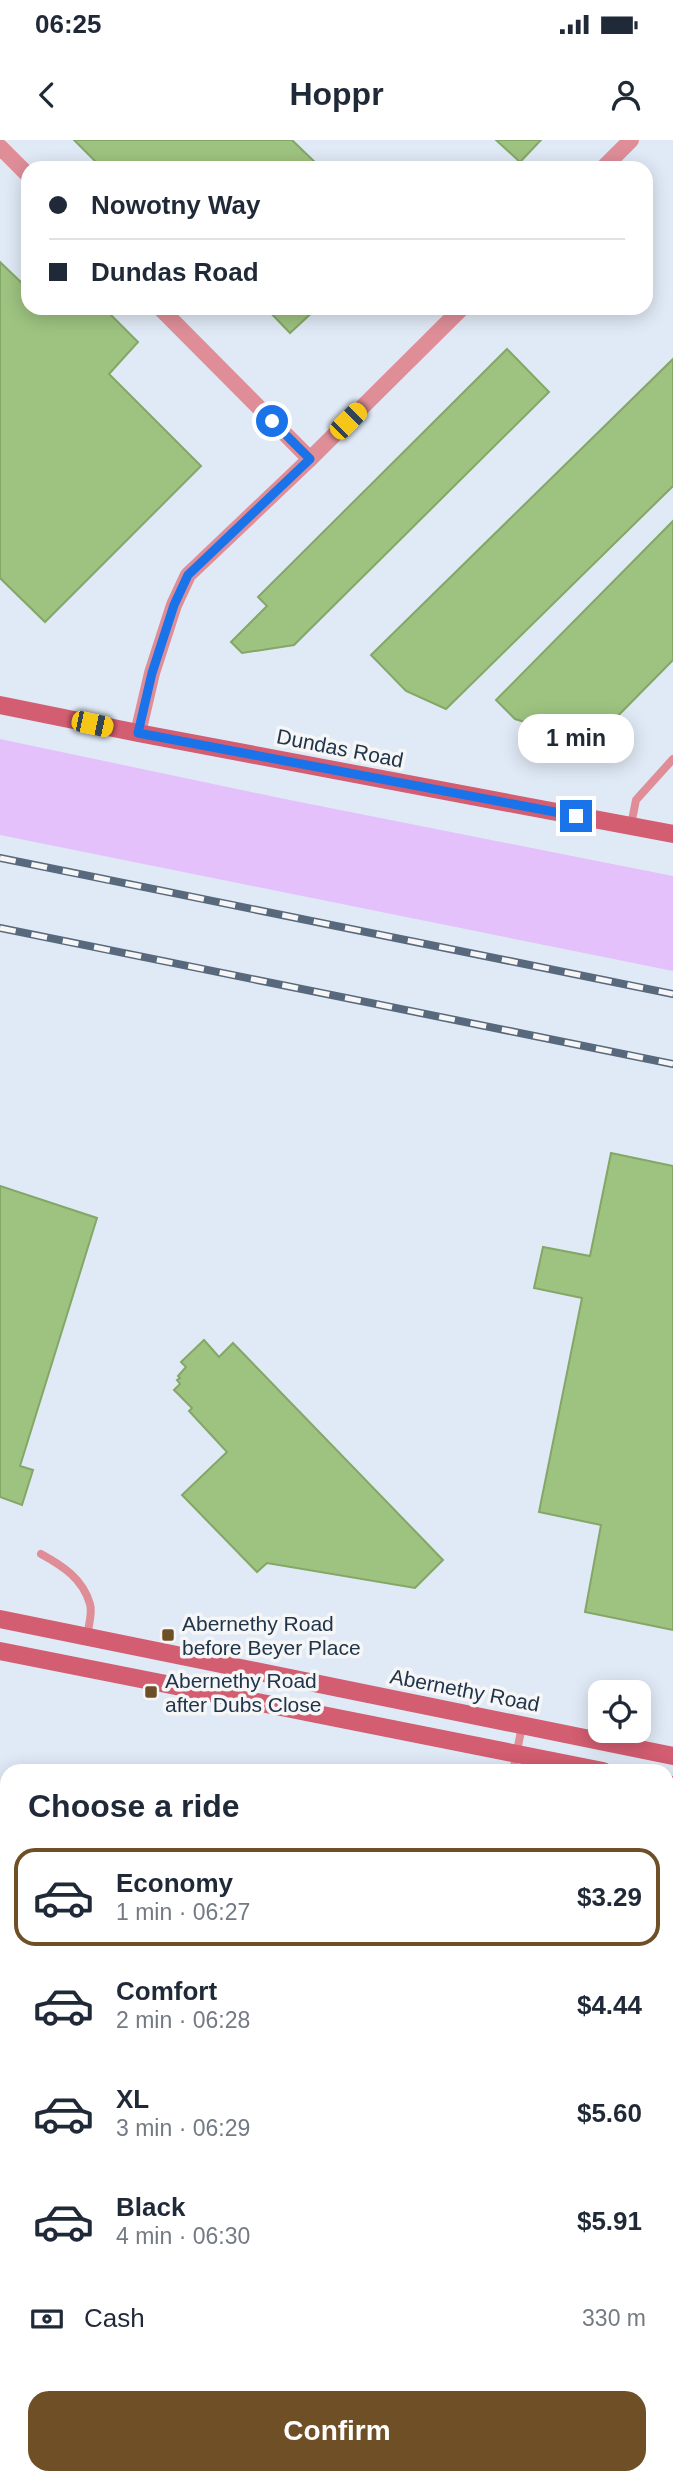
<!DOCTYPE html>
<meta charset="utf-8">
<style>
:root{--surface:#fff;--page:#f2f2f3;--text:#1f2937;--muted:#747a83;--line:#e0e1e3;--accent:#6f4f25}
body{margin:0;font-family:Helvetica,sans-serif;background:var(--page);color:var(--text);height:100vh;display:flex;flex-direction:column;font-size:26px;white-space:nowrap}
*{box-sizing:border-box;margin:0}
p{font-size:23px;color:var(--muted)}
.icon{flex:none;width:38px;height:38px;fill:none;stroke:currentColor;stroke-width:2;stroke-linecap:round;stroke-linejoin:round}
.map{position:relative;flex:1;overflow:hidden}
.drawer{position:absolute;left:0px;top:1624px;width:674px;height:721px;display:flex;flex-direction:column;background:var(--surface);border-radius:21px 21px 0 0;box-shadow:0 4px 18px #0003}
.drawer>*{flex:none}
.top-card{position:absolute;left:21px;top:21px;width:632px;height:154px;border-radius:21px;box-shadow:0 4px 18px #0003;display:grid;align-content:center;height:154px;padding:0 28px;background:var(--surface)}
.fabs{position:absolute;left:588px;top:1540px;display:grid;gap:14px}
.fabs a{display:grid;place-items:center;width:63px;height:63px;border-radius:14px;background:var(--surface);box-shadow:0 4px 18px #0003;font-size:35px}
.end{position:absolute;width:32px;height:32px;margin:-16px;border:9px solid #1a73e8;background:#fff;box-shadow:0 0 0 4px #fff}
.from{border-radius:50%}
.bubble{position:absolute;height:49px;border-radius:21px;background:var(--surface);box-shadow:0 4px 18px #0003;font-size:23px;font-weight:700;line-height:49px;text-align:center}
.car{position:absolute;width:21px;height:42px;margin:-21px -10px;border-radius:9px;box-shadow:0 0 5px 2px #0007;background:linear-gradient(#f5c518 24%,#345 0 40%,#f5c518 0 76%,#345 0 86%,#f5c518 0)}
.top-card b{display:flex;align-items:center;gap:24px;height:66px;font-size:26px}
.top-card b+b{border-top:2px solid var(--line)}
.top-card i{width:18px;height:18px;background:var(--text)}
ul{padding:0;list-style:none}
li{display:flex;align-items:center;gap:21px;height:98px;margin:0 14px 10px;padding:0 14px;border:4px solid transparent;border-radius:21px}
li div{flex:1}
li b{display:block;font-size:26px}
li em{font-style:normal;font-weight:700}
li.current{border-color:var(--accent)}
li>.icon{width:63px;height:63px;stroke-width:1.5}
h2{padding:0 28px;font-size:32px;line-height:84px}
.pay{display:flex;align-items:center;gap:18px;height:77px;padding:0 28px;font-size:26px}
.pay p{margin-inline-start:auto}
.primary-button{display:flex;gap:14px;margin-top:auto;padding:14px 28px}
.primary-button a{flex:1;height:80px;border-radius:21px;background:var(--accent);color:#fff;font-size:28px;font-weight:700;line-height:80px;text-align:center}
.status{display:flex;justify-content:space-between;align-items:center;height:49px;padding:0 35px;background:var(--surface);direction:ltr}
.status svg{height:19px;fill:currentColor}
header{display:flex;justify-content:space-between;align-items:center;height:91px;padding:0 28px;background:var(--surface);font-size:32px;font-weight:700}
.map>svg:first-child{display:block}
.green{fill:#e5c1fc}
.building{fill:#9ec380;stroke:#83a766;stroke-width:2}
.lines{fill:none;stroke-linecap:round;stroke-linejoin:round}
.lane{stroke:#df8e98;stroke-width:8}
.street{stroke:#df8e98;stroke-width:16}
.secondary{stroke:#d35d71;stroke-width:18}
.rail-casing{stroke:#58697d;stroke-width:8}
.rail{stroke:#f6f6f6;stroke-width:5;stroke-dasharray:16;stroke-linecap:butt}
.route{stroke:#1a73e8;stroke-width:9}
.poi-dot{fill:#6f4f25;stroke:#f6f6f6;stroke-width:2.5}
.labels{text-anchor:middle;dominant-baseline:central;stroke-width:7;stroke-linejoin:round;paint-order:stroke}
.street-label{font-size:21px;fill:#20354c;stroke:#f6f6f6}
.poi-label{font-size:21px;fill:#20354c;stroke:#f6f6f6;text-anchor:start}
</style>
<div class="status"><b>06:25</b><svg viewBox="0 0 49 12"><path d="M0 12V9h3v3zM5 12V6h3v6zM10 12V3h3v9zM15 12V0h3v12zM26 1h20v11H26zM47 4h2v5h-2z"/></svg></div>
<header><svg class="icon" aria-label="back" viewBox="0 0 24 24"><path d="M15 5l-7 7 7 7"/></svg>Hoppr<svg class="icon" aria-label="person" viewBox="0 0 24 24"><circle cx="12" cy="8" r="4"/><path d="M4 21q1-7 8-7t8 7"/></svg></header>
<div class="map">
<svg width="673" height="2345" viewBox="0 0 673 2345">
<rect width="100%" height="100%" fill="#e0eaf6"/>
<g class="green">
<path d="M0,599l280,59 393,78v95l-673,-136z"/>
<path d="M0,2172l7,2v164h660v-30l6,1v36h-673z"/>
</g>
<g class="building">
<path d="M74,0h218l29,28h-219z"/>
<path d="M496,0h45l-21,22z"/>
<path d="M0,122l28,27v19h76l34,34 -29,32 92,92 -156,156 -45,-44z"/>
<path d="M266,168h51l-27,25z"/>
<path d="M507,209l42,43 -255,253 -52,8 -11,-11 36,-36 -9,-9z"/>
<path d="M673,219v127l-227,223 -40,-18 -35,-36z"/>
<path d="M673,381v139l-77,78 -18,-18 -14,14 -49,-15 -19,-19z"/>
<path d="M611,1013l62,13v464l-88,-18 16,-87 -62,-13 43,-214 -48,-10 9,-41 47,9z"/>
<path d="M0,1046l97,32 -77,248 13,4 -11,35 -22,-8z"/>
<path d="M204,1200l15,17 14,-14 210,217 -28,28 -148,-25 -10,9 -75,-77 45,-43 -38,-41 3,-3 -18,-18 6,-6 -3,-4 3,-2 -2,-2 8,-9 -5,-5z"/>
</g>
<g class="lines">
<g class="lane">
<path d="M631,685l5,-25 37,-41"/>
<path d="M41,1414c22,12 42,25 49,50 3,9 -2,23 -3,33"/>
<path d="M513,1631l9,-45"/>
</g>
<g class="street">
<path d="M0,7l28,28"/>
<path d="M603,28l28,-28"/>
<path d="M160,168l150,151"/>
<path d="M138,593l14,-60 22,-68 14,-30 122,-116 152,-151"/>
</g>
<g class="secondary">
<path d="M0,565l138,28 535,101"/>
<path d="M0,1479l673,137"/>
<path d="M0,1511l603,120"/>
<path d="M667,1644l6,1"/>
</g>
<g class="rail-casing">
<g id="rail">
<path d="M0,718l673,136"/>
<path d="M0,788l673,136"/>
</g>
</g>
<use href="#rail" class="rail"/>
</g>
<g class="lines">
<path class="route" d="M272,281l38,38 -122,116 -14,30 -22,68 -14,60 438,83"/>
</g>
<g class="poi-dot">
<rect x="161" y="1488" width="14" height="14" rx="3.5"/>
<rect x="144" y="1545" width="14" height="14" rx="3.5"/>
</g>
<g class="labels">
<g class="street-label">
<text transform="translate(340 608) rotate(11)">Dundas Road</text>
<text transform="translate(465 1550) rotate(11)">Abernethy Road</text>
</g>
<g class="poi-label">
<text x="182" y="1483">Abernethy Road<tspan x="182" dy="24">before Beyer Place</tspan></text>
<text x="165" y="1540">Abernethy Road<tspan x="165" dy="24">after Dubs Close</tspan></text>
</g>
</g>
</svg>
<div class="fabs">
<a><svg class="icon" aria-label="locate" viewBox="0 0 24 24"><circle cx="12" cy="12" r="6"/><path d="M12 2v4M12 18v4M2 12h4M18 12h4"/></svg></a>
</div>
<i class="end from" style="left:272px;top:281px"></i>
<i class="end" style="left:576px;top:676px"></i>
<div class="bubble" style="left:518px;top:574px;width:116px">1 min</div>
<i class="car" style="left:348px;top:281px;rotate:45deg"></i>
<i class="car" style="left:92px;top:584px;rotate:102deg"></i>
<div class="top-card">
<b><i class="from"></i>Nowotny Way</b>
<b><i></i>Dundas Road</b>
</div>
<section class="drawer">
<h2>Choose a ride</h2>
<ul>
<li class="current"><svg class="icon" aria-label="car" viewBox="0 0 24 24"><path d="M5 17H2v-5l4-1 3-4h7l3 4 3 1v5h-3M9 17h6M6 11h13"/><circle cx="7" cy="17" r="2"/><circle cx="17" cy="17" r="2"/></svg><div><b>Economy</b><p>1 min · 06:27</p></div><em>$3.29</em></li>
<li><svg class="icon" aria-label="car" viewBox="0 0 24 24"><path d="M5 17H2v-5l4-1 3-4h7l3 4 3 1v5h-3M9 17h6M6 11h13"/><circle cx="7" cy="17" r="2"/><circle cx="17" cy="17" r="2"/></svg><div><b>Comfort</b><p>2 min · 06:28</p></div><em>$4.44</em></li>
<li><svg class="icon" aria-label="car" viewBox="0 0 24 24"><path d="M5 17H2v-5l4-1 3-4h7l3 4 3 1v5h-3M9 17h6M6 11h13"/><circle cx="7" cy="17" r="2"/><circle cx="17" cy="17" r="2"/></svg><div><b>XL</b><p>3 min · 06:29</p></div><em>$5.60</em></li>
<li><svg class="icon" aria-label="car" viewBox="0 0 24 24"><path d="M5 17H2v-5l4-1 3-4h7l3 4 3 1v5h-3M9 17h6M6 11h13"/><circle cx="7" cy="17" r="2"/><circle cx="17" cy="17" r="2"/></svg><div><b>Black</b><p>4 min · 06:30</p></div><em>$5.91</em></li>
</ul>
<div class="pay"><svg class="icon" aria-label="cash" viewBox="0 0 24 24"><path d="M3 7h18v10H3z"/><circle cx="12" cy="12" r="2"/></svg>Cash<p>330 m</p></div>
<div class="primary-button"><a>Confirm</a></div>
</section>
</div>
